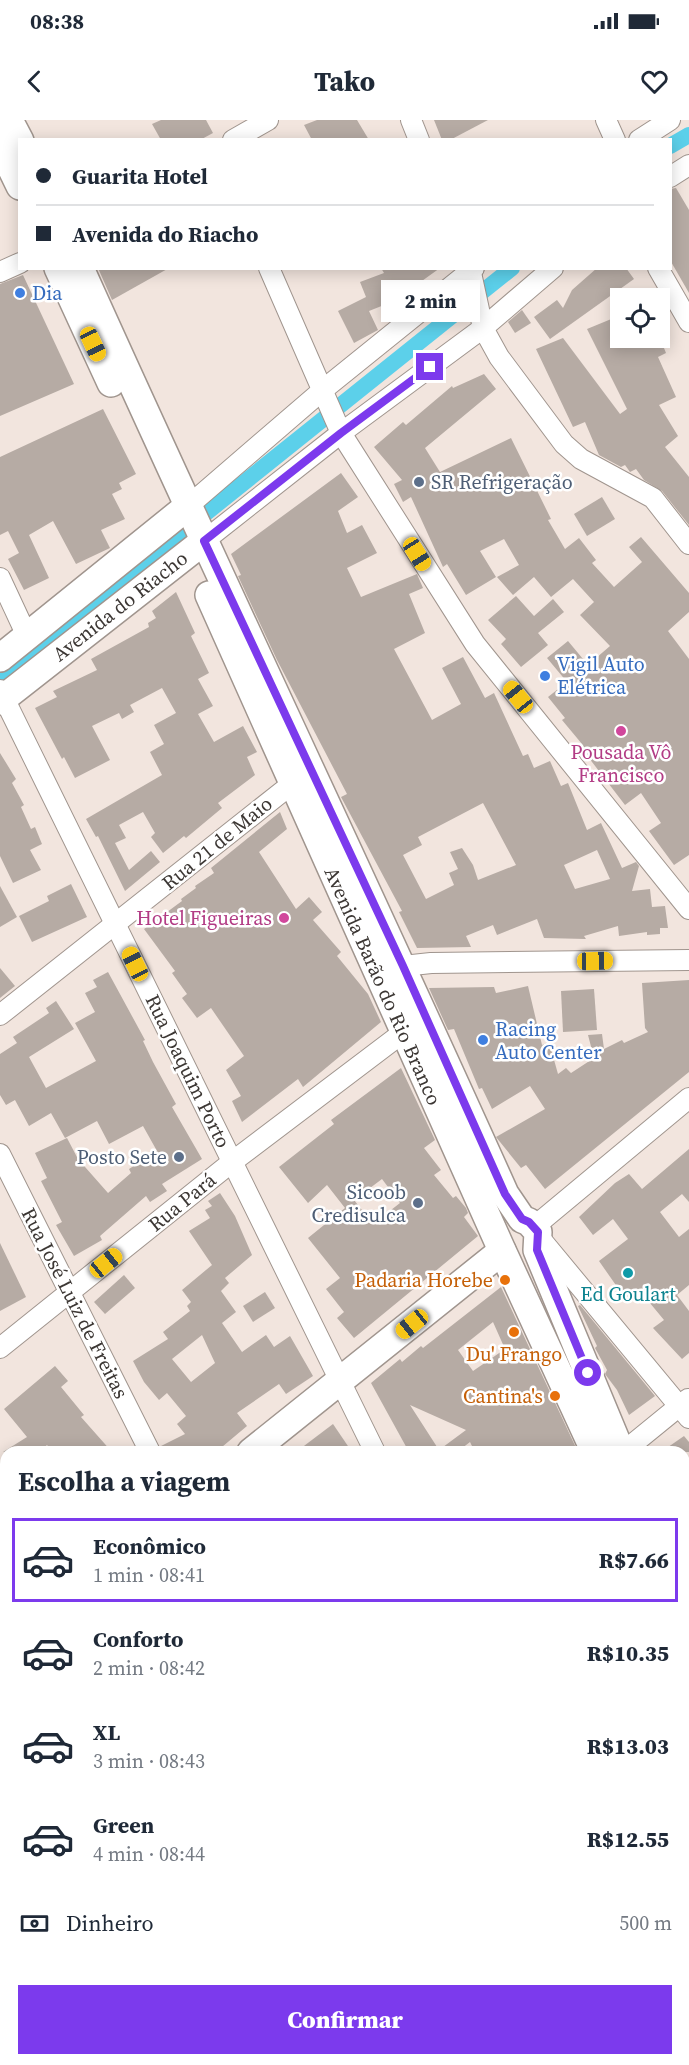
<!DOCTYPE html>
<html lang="pt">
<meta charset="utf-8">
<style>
:root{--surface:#fff;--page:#f2f2f3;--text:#1f2937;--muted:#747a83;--line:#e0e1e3;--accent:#7c3aed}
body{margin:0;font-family:"Source Serif 4",serif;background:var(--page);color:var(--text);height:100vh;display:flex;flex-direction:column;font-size:22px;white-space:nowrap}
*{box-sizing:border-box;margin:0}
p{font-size:20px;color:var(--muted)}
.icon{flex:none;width:33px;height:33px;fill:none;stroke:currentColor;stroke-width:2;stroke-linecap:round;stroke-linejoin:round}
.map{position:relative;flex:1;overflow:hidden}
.sheet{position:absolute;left:0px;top:1326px;width:690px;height:620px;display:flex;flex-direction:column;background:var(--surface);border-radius:18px 18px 0 0;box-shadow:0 3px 15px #0003}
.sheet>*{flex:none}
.banner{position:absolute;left:18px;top:18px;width:654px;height:132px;border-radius:0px;box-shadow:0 3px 15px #0003;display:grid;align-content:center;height:132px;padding:0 18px;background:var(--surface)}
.tools{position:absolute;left:610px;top:168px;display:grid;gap:12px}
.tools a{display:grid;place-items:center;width:60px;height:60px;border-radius:0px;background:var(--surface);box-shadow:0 3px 15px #0003;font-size:30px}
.end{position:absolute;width:27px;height:27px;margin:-14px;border:8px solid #7c3aed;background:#fff;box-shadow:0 0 0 3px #fff}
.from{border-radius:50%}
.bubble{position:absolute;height:42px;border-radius:0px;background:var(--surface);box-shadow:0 3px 15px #0003;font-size:20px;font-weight:800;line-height:42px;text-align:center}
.car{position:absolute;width:18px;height:36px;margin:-18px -9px;border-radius:8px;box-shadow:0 0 4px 2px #0007;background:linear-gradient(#f5c518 24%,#345 0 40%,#f5c518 0 76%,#345 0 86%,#f5c518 0)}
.banner b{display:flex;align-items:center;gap:21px;height:57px;font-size:22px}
.banner b+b{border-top:2px solid var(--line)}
.banner i{width:15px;height:15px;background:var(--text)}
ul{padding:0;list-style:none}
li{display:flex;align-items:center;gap:18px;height:84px;margin:0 12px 9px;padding:0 6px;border:3px solid transparent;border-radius:0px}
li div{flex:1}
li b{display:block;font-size:22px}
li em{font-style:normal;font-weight:800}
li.on{border-color:var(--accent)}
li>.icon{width:54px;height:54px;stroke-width:1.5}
h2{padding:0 18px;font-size:27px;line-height:72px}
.pay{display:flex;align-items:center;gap:15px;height:66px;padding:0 18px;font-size:22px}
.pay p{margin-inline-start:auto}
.action{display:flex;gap:12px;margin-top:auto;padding:12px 18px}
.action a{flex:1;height:69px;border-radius:0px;background:var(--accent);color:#fff;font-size:24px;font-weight:800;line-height:69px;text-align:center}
.status{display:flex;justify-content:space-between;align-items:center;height:42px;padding:0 30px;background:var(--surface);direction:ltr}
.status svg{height:16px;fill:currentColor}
header{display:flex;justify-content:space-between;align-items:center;height:78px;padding:0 18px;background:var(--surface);font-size:27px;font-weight:800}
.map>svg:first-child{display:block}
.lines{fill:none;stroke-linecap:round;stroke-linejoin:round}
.canal{stroke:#5cd0ea;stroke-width:16}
.building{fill:#b6aba4;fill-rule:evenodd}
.street-casing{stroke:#a0958e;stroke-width:22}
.secondary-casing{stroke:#a0958e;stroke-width:30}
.street{stroke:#fff;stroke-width:20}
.secondary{stroke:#fff;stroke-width:27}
.route{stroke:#7c3aed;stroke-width:8}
.shop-dot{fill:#3f7fe0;stroke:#fff;stroke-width:2}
.service-dot{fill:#5c6f8a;stroke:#fff;stroke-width:2}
.hotel-dot{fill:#d1479c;stroke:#fff;stroke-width:2}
.culture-dot{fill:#0f9aa8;stroke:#fff;stroke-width:2}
.food-dot{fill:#e8710a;stroke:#fff;stroke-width:2}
.labels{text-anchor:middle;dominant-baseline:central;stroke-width:5;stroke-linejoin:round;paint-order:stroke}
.shop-label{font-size:20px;fill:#366cbe;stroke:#fff;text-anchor:start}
.service-label{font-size:20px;fill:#4e5e75;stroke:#fff;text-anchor:end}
.street-label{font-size:20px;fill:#3c3734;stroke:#fff}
.hotel-label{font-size:20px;fill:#b23c85;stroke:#fff}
.food-label{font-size:20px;fill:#c56008;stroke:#fff;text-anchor:end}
.culture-label{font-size:20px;fill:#0d838f;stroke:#fff}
</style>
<div class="status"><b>08:38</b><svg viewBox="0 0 49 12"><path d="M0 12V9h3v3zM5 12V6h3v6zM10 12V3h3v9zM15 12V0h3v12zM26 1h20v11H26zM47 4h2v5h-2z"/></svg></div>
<header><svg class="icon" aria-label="back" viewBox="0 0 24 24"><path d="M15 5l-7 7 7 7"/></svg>Tako<svg class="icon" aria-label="heart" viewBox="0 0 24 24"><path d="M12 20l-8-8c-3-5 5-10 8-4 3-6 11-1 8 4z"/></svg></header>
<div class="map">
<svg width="689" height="1945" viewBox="0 0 689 1945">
<rect width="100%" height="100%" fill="#f2e5de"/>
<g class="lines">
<g class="canal">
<path d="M670,26l19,-11"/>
<path d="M0,558l512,-410"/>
</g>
</g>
<g class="building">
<path d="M161,0h45l7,13 -13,7h-39l-9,-16z"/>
<path d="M317,0h40l12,20h-57l-8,-15z"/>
<path d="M434,0h54l-38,20h-8z"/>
<path d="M676,68l13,22v83l-19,-33v-71z"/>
<path d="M98,148h71l-57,32z"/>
<path d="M381,148h59l-46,33 -25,10 9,19 -24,13 -16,-32 28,-14 -6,-15 24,-9z"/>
<path d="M597,148h29l8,11 -84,60 -16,-22 23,-17 6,8 9,-18z"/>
<path d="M23,155l51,109 -74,32v-132z"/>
<path d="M522,190l9,13 -16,10 -7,-11z"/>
<path d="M621,195v23h39l6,15 -8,4 18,40 -17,8 19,31 -13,11 24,30v48l-27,-34 -18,-11 -8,-11 -6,3 -5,-7 -4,2 -22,-12 -14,-33 -12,5 -37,-78 27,-11 57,76 7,-5 -40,-80z"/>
<path d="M484,254l12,15 -71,59 15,24 71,-34 40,81 -3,1 17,29 14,-11 17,22 -4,3 22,24 28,-25 -13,-15 12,-10 48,56v19l-21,19 21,28v196l-15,10 -25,-34 12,-8 -20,-30 -16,12 -46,-60 3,-1 -20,-24 3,-2 -17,-21 19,-15 -20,-24 21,-17 20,24 22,-19 -30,-31 14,-13 -21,-23 -22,18 -17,-20 -21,18 -16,-18 22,-12 -15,-26 -24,12 16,26 -30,18 -19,-31 -4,3 -32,-70 -8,5 -9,-18 8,-4 -28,-33 29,-25 3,3 46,-39 1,2z"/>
<path d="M103,289l33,65 -17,9 3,6 -10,5 13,25 -24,11 9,18 -34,16 -23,-43 -24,14 20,43 -25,12 -16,-31 11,-6 -11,-22 -8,4v-78z"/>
<path d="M341,353l17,24 -20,14 9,22 15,-8 15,28 -30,15 14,29 56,-23 6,14 -14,6 16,39 -31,16 38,71 29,-16 -19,-36 21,-11 22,41 9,-5 29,63 5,-2 6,14 16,-7 11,25 7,-3 19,47 14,-7 21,45 14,-6 3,4 -7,25 18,-2 2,18 13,-1 3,22h-8v6l-13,1v-3l-28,4 -1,-10 -34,10 2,3 -42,-1 -7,-19 -40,16 -4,-10 -27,11 5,11 -54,1 -18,-36 3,-1 -61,-114 6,-3 -70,-134 -39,-84 3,-1 -10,-21zM483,683l33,62 -38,15 -5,-15 -11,-17 -12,4 8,17 -9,4 5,12 -28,14 -23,-44 19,-10 -4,-8zM597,730l13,29 -35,10 -11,-24z"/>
<path d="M602,377l13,22 -28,17 -13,-22z"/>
<path d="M176,472l19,41 -4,3 18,37 -11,6 15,27 -15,8 16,28 29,-16 14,26 -10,5 8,18 -37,28 4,5 -36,30 -2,-2 -21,17 -12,-16 4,-4 -12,-21 -24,13 7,13 -11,5 14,27 22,-19 9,11 -35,29 -27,-55 -2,1 -10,-18 76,-44 -12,-23 14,-8 -10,-19 22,-12 -14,-25 -32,17 4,7 -12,7 -3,-6 -27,13 18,34 -35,18 -11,-21 -2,2 -27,-51 22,-11 -4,-6 44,-21 -6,-11 58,-32 -1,-4 8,-5 -4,-7z"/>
<path d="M516,476l18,20 19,-17 11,13 -26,21 10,12 -27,22 -20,-23 5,-5 -18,-19z"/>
<path d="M0,633l16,26 -4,4 12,22 -3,2 10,22 4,-2 7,17 -12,6 11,20 -28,13 -13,-27z"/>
<path d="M280,692l7,17 -28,23 37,57 13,-12 13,15 -9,8 28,32 -4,4 31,38 13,28 -78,65 -5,-8 -56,43 -10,-21 9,-5 -15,-26 18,-14 -33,-48 -14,10 -15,-20 5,-4 -15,-21 3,-2 -31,-42 38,-28 -1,-2 15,-11 -1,-2 19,-13 -3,-5z"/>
<path d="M71,764l16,33 -55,25 -13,-26 30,-15 -2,-5z"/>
<path d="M0,766l17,31 -17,10z"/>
<path d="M0,848l15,18 -15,12z"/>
<path d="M108,852l37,68 -2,1 10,21 23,42 -4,3 30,52 -40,25 5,7 -17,11 -4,-6 -46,40 2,4 -28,16 -18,-31 6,-3 -21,-41 6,-3 -12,-25 32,-15 11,21 30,34 23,-20 -2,-4 28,-18 -14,-25 -34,18 -12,-23 -32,17 -14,-25 -22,13 -14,-26 -9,5 -6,-10v-41l17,-11 -4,-6 36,-24 -3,-5 10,-7 18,28 -45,28 17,31 50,-27 -21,-38 20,-11 -10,-19 12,-6 -4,-7z"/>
<path d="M689,860v92l-144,117 -19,-24 -5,3 -25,-31 49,-28 -15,-23 -38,23 -10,-21 -3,1 -25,-60 -6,1 -19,-42 65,-1 2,6 32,-7 14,59 7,-3 9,32 8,-6 5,5 23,-15 -6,-23 14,-1 2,15 18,-9 2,3 24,-11 -3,-4 -3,-45z"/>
<path d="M594,869l3,41 -34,2 -2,-41z"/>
<path d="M401,948l34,72 -11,8 17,22 -7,5 19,23 3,-2 10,12 2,5 -4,4 14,19 -124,102 -17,-20 7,-6 -18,-23 14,-11 -32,-40 37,-30 -18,-23 -19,18 -29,-36 55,-43 -3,-4zM382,1059l18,24 -27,21 -19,-24z"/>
<path d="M689,1029v53l-7,-8 -22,18 19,25 10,-8v56l-12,10 12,16v42l-7,6 -29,-31 11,-8 -24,-29 -13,10 -28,-40 29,-22 -15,-20 -20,16 -14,-18 36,-34 14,-9 13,15z"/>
<path d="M220,1073l15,23 17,39 -27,23 4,5 -8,8 15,21 -14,11 20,29 24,-17 8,12 16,-11 23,40 -27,18 -7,-10 -42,29 10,13 -31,26h-54l-1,-6 24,-12 -8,-10 9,-8 -19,-23 -8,7 -15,-18 -11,-21 35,-22 -5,-7 27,-21 -3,-5 4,-4 -9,-12 30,-25 -23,-34 21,-13 -5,-8 7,-4 -4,-5zM202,1215l13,28 -24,19 -19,-23z"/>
<path d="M0,1123l26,54 -26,14z"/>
<path d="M124,1155l11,13 -30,26 -11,-12z"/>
<path d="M501,1167l77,165h-103l-5,-10 -13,10h-48l-38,-69 29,-24 2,3 19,-16 2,2zM493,1202l12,27 -32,22 -15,-21zM410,1285l56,25 -27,20z"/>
<path d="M265,1172l10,16 -22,14 -10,-16z"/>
<path d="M580,1185l75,91 -26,19 -12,-25 -12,-16 2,-4 -12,-22 2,-2 -19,-40z"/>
<path d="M55,1246l13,15 -7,6 23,28 -3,2 31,35h-59l-6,-7 -8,7h-36l24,-15 -23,-28z"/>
<path d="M333,1304l19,28h-56z"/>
<path d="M684,1316l5,6v10h-28z"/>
</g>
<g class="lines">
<g class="street-casing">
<g id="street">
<path d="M411,0l8,20"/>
<path d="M606,0l9,20"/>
<path d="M233,20l35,-20"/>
<path d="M639,20l31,-20"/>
<path d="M670,57l19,-12"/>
<path d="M269,148l72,165 134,211 214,265"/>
<path d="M470,148l13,60 16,29 65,87 17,15 72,39 36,46"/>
<path d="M658,148l31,54"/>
<path d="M0,152l20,-9"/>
<path d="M187,387l137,-118 150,-121"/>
<path d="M204,421l137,-108 142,-105 70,-60"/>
<path d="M0,458l27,58"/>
<path d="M0,570l375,762"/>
<path d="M403,846l28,-3 258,-3"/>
<path d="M0,895l293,-232"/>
<path d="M0,1034l150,298"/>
<path d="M535,1106l154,-128"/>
<path d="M539,1117l150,181"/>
<path d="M0,1228l232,-186 181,-137"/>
<path d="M623,1332l65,-53"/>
<path d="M0,1553l6,11"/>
<path d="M0,1831l6,-5"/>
<path d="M684,1885l5,-5"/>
<path d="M196,1940l3,5"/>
<path d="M451,1940l3,5"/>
<path d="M674,1940l3,5"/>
<path d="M611,1945l7,-5"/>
</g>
</g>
<g class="secondary-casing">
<g id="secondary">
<path d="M9,0l11,21"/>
<path d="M0,25l20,41"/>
<path d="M58,148l53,115"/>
<path d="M80,148c139,310 286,616 425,926l17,25 7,3 9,10 -1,18 84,202"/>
<path d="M209,475l292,653 94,204"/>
<path d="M0,538l187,-151"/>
<path d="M0,581l204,-160"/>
<path d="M251,1332l251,-201"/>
<path d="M684,1479l5,10"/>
<path d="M684,1520l5,11"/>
<path d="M0,1533l6,-5"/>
</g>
</g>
<use href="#street" class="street"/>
<use href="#secondary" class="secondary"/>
</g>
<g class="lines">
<path class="route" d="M430,247l-89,66 -137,108 199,425 102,228 17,25 7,3 9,10 -1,18 51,123"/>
</g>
<g class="shop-dot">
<circle cx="20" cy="173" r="6"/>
<circle cx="545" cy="556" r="6"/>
<circle cx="483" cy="920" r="6"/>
</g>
<g class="service-dot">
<circle cx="419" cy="362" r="6"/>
<circle cx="179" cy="1037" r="6"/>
<circle cx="418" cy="1083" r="6"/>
</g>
<g class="hotel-dot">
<circle cx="621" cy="611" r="6"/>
<circle cx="284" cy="798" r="6"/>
</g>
<circle class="culture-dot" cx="628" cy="1153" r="6"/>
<g class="food-dot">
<circle cx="505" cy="1160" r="6"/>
<circle cx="514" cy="1212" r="6"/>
<circle cx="555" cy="1276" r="6"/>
</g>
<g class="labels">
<g class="shop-label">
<text x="32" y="173">Dia</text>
<text x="557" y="544">Vigil Auto<tspan x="557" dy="23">Elétrica</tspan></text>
<text x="495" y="909">Racing<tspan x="495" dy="23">Auto Center</tspan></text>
</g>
<g class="service-label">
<text x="431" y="362" text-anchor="start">SR Refrigeração</text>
<text x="167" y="1037">Posto Sete</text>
<text x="406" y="1072">Sicoob<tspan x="406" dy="23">Credisulca</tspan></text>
</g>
<g class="street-label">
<text transform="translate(120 486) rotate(-38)">Avenida do Riacho</text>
<text transform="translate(217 723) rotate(-39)">Rua 21 de Maio</text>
<text transform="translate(383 866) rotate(66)">Avenida Barão do Rio Branco</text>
<text transform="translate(188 951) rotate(64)">Rua Joaquim Porto</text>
<text transform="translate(182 1082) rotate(-39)">Rua Pará</text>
<text transform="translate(75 1183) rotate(63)">Rua José Luiz de Freitas</text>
</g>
<g class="hotel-label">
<text x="621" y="632">Pousada Vô<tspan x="621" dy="23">Francisco</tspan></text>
<text x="272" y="798" text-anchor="end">Hotel Figueiras</text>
</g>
<g class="food-label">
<text x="493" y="1160">Padaria Horebe</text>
<text x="514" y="1234" text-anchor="middle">Du' Frango</text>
<text x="543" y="1276">Cantina's</text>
</g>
<g class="culture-label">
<text x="628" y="1174">Ed Goulart</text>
</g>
</g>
</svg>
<div class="tools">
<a><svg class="icon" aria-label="locate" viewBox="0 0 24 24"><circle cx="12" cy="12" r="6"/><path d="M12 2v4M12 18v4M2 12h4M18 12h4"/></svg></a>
</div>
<i class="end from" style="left:588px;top:1253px"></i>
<i class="end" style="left:430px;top:247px"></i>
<div class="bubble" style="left:381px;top:160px;width:99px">2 min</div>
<i class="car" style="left:93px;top:224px;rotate:155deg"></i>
<i class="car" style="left:417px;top:434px;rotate:148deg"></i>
<i class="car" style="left:518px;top:577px;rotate:321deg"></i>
<i class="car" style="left:595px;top:841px;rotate:89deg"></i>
<i class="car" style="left:135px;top:844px;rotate:334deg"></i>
<i class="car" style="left:106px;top:1143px;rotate:51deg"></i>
<i class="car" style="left:412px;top:1204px;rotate:231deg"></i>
<div class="banner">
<b><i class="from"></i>Guarita Hotel</b>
<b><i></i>Avenida do Riacho</b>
</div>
<section class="sheet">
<h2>Escolha a viagem</h2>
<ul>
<li class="on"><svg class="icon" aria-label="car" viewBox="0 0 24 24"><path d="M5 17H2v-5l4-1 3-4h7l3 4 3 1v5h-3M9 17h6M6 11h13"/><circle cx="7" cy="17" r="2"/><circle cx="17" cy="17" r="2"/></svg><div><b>Econômico</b><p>1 min · 08:41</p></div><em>R$7.66</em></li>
<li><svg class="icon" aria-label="car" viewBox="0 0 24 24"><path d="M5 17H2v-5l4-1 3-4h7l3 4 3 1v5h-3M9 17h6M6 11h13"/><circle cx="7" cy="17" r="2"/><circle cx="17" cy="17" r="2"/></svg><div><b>Conforto</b><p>2 min · 08:42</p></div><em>R$10.35</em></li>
<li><svg class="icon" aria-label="car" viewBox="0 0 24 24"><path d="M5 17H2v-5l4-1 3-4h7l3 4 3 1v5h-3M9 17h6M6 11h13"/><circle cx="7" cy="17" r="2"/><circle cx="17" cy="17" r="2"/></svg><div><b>XL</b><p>3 min · 08:43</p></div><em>R$13.03</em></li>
<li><svg class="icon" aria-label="car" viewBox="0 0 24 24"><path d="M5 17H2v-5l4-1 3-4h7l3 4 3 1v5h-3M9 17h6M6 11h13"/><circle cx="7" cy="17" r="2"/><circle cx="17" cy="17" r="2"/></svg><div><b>Green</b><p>4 min · 08:44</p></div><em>R$12.55</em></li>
</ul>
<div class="pay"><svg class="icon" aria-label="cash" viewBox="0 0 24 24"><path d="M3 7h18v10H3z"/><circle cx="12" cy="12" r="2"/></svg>Dinheiro<p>500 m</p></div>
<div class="action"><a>Confirmar</a></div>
</section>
</div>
